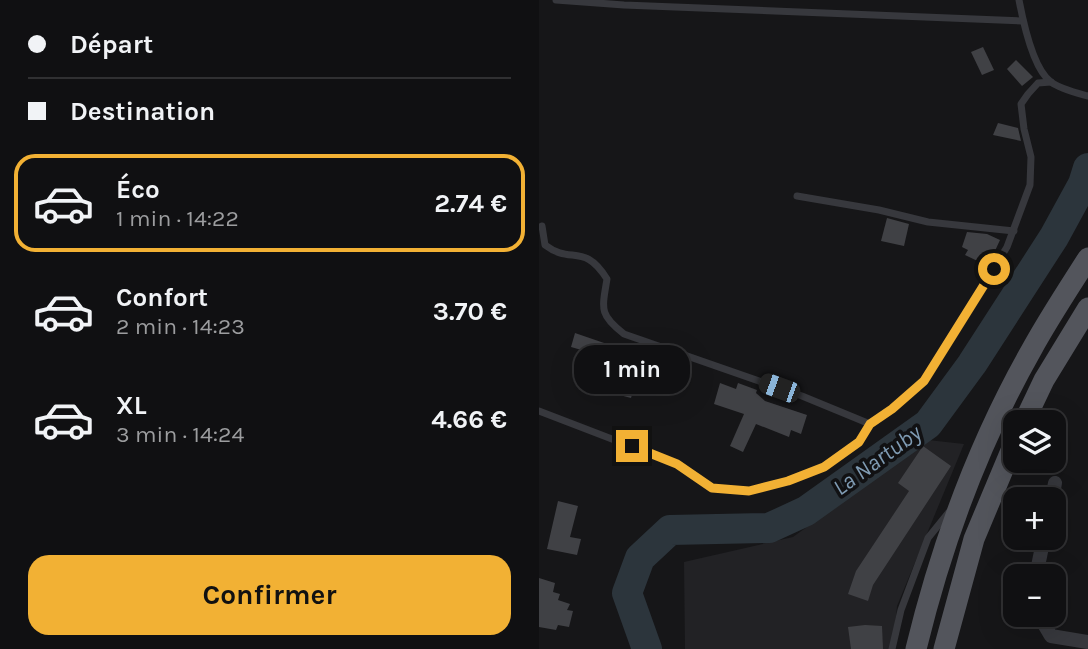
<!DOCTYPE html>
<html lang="fr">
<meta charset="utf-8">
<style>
:root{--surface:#101012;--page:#1e1e20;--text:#f1f3f6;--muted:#9c9d9f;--line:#303032;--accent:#f2b134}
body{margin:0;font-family:Karla,sans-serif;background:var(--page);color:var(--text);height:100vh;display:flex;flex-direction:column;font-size:26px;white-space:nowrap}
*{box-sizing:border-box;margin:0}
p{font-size:23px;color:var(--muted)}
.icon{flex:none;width:38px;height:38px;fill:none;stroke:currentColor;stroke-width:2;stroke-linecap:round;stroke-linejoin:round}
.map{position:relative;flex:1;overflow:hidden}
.details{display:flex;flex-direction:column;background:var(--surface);width:539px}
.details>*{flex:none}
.banner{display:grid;align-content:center;height:154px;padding:0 28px;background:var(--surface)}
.buttons{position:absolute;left:464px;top:410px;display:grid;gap:14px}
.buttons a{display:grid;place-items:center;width:63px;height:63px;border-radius:14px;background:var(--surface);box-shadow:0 7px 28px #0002,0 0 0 2px var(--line);font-size:35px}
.end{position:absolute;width:32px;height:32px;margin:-16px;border:9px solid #f2b134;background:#111;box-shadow:0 0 0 4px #111}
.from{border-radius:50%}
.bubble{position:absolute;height:49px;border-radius:21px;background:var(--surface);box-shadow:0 7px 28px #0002,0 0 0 2px var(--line);font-size:23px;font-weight:700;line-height:49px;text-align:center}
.car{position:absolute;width:21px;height:42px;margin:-21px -10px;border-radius:9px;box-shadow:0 0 5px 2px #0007;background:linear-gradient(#222 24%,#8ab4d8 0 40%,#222 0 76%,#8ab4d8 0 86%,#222 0)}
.banner b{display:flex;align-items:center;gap:24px;height:66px;font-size:26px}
.banner b+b{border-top:2px solid var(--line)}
.banner i{width:18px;height:18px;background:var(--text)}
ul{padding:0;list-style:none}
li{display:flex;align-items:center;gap:21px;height:98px;margin:0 14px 10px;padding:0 14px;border:4px solid transparent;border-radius:21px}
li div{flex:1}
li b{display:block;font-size:26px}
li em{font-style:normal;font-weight:700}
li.current{border-color:var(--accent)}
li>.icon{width:63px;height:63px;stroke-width:1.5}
.action{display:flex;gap:14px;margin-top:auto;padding:14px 28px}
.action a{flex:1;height:80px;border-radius:21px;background:var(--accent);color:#111;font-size:28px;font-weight:700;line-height:80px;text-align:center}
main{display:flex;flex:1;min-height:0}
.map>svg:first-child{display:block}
.built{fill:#222225}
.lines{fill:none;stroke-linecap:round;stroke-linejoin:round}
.river{stroke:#2c353c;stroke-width:30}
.building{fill:#404145}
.lane{stroke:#37383d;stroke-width:7}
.street{stroke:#37383d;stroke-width:14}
.primary{stroke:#53555c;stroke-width:21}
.route{stroke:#f2b134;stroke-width:9}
.labels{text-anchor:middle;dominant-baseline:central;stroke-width:7;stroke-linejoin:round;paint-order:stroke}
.water-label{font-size:23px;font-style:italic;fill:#7f9bb3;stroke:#111113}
</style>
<main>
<section class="details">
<div class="banner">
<b><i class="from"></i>Départ</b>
<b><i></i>Destination</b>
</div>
<ul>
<li class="current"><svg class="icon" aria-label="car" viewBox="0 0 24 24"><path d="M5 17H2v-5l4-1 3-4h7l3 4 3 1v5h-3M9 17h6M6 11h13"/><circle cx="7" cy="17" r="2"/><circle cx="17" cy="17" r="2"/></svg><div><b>Éco</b><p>1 min · 14:22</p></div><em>2.74 €</em></li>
<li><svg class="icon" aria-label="car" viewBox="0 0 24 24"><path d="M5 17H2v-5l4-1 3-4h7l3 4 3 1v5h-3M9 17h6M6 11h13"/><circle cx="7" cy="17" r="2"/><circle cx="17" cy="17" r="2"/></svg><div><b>Confort</b><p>2 min · 14:23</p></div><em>3.70 €</em></li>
<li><svg class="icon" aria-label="car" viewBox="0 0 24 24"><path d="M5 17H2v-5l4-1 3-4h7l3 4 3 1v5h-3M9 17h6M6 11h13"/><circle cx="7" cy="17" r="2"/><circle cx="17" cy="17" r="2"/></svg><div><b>XL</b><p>3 min · 14:24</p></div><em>4.66 €</em></li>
</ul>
<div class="action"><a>Confirmer</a></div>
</section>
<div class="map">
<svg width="549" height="649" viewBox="0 0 549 649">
<rect width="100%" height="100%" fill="#161618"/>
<path class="built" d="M389,440l36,4 -67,162 -4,43h-208l-1,-87 109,-25z"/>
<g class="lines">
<path class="river" d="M108,649l-20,-56 13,-35 30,-28 99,-2 37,-17 122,-87 44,-60 82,-127 29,-53 5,-16"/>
</g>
<g class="building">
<path d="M444,47l11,23 -12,5 -11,-23z"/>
<path d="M477,60l17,17 -11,9 -15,-17z"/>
<path d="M459,123l20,5 3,13 -28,-6z"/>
<path d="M348,218l22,6 -5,22 -23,-5z"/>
<path d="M428,232l20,2 13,6 -12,26 -23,-11 3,-5 -6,-3z"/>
<path d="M36,333l32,11 -4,12 37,12 -9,30 -23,-6 4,-12 -26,-9 6,-18 -21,-6z"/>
<path d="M181,383l16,6 2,-6 19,7 -1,3 9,8 42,14 -6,19 -10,-4 -2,7 -33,-13 -13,28 -13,-6 14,-32 -30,-10z"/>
<path d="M384,446l28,20 -78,119 -5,16 -20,-7 8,-23 53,-80 -11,-8z"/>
<path d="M19,501l20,5 -8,31 11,2 -4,16 -30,-6z"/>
<path d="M0,578l16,5 -2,9 7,2 -2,6 12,4 -3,6 6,1 -4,16 -11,-2 -2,5 -17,-3z"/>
<path d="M326,625l17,1 1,23h-32l-3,-22z"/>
</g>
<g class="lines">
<g class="lane">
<path d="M17,0l68,5 399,16"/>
<path d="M480,0c4,21 14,69 32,82 9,7 26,11 37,14"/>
<path d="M258,196l82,14 49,12 86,9"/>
<path d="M3,226l3,19c26,20 39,-3 62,34 -5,30 -8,36 17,55l178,62 68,28"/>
<path d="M0,411l138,53 35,24 37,3 39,-10 36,-14 35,-25 11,-18 22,-15 32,-28 83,-134 23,-62 1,-28 -7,-28 -3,-25 7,-10 10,-11 13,-1"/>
<path d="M353,649l9,-39 27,-72 21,-26"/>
</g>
<g class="street">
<path d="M513,499l3,-16"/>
<path d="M497,576l8,-39"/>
<path d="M499,614l13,22 37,6"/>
</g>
<g class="primary">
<path d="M485,422l20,-42 44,-72"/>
<path d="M377,649c25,-103 63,-207 116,-300 17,-31 37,-61 56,-91"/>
<path d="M405,649l30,-110 41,-98"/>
</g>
</g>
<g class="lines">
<path class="route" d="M93,446l45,18 35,24 37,3 39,-10 36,-14 35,-25 11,-18 22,-15 32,-28 70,-112"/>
</g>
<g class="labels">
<g class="water-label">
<text transform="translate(338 460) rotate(-36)">La Nartuby</text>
</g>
</g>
</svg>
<div class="buttons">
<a><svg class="icon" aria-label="layers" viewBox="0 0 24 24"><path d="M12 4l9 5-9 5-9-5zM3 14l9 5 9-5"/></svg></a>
<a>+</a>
<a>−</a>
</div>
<i class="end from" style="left:455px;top:269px"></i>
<i class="end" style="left:93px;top:446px"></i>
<div class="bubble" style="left:35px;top:345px;width:116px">1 min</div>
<i class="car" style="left:240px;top:388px;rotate:290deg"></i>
</div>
</main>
